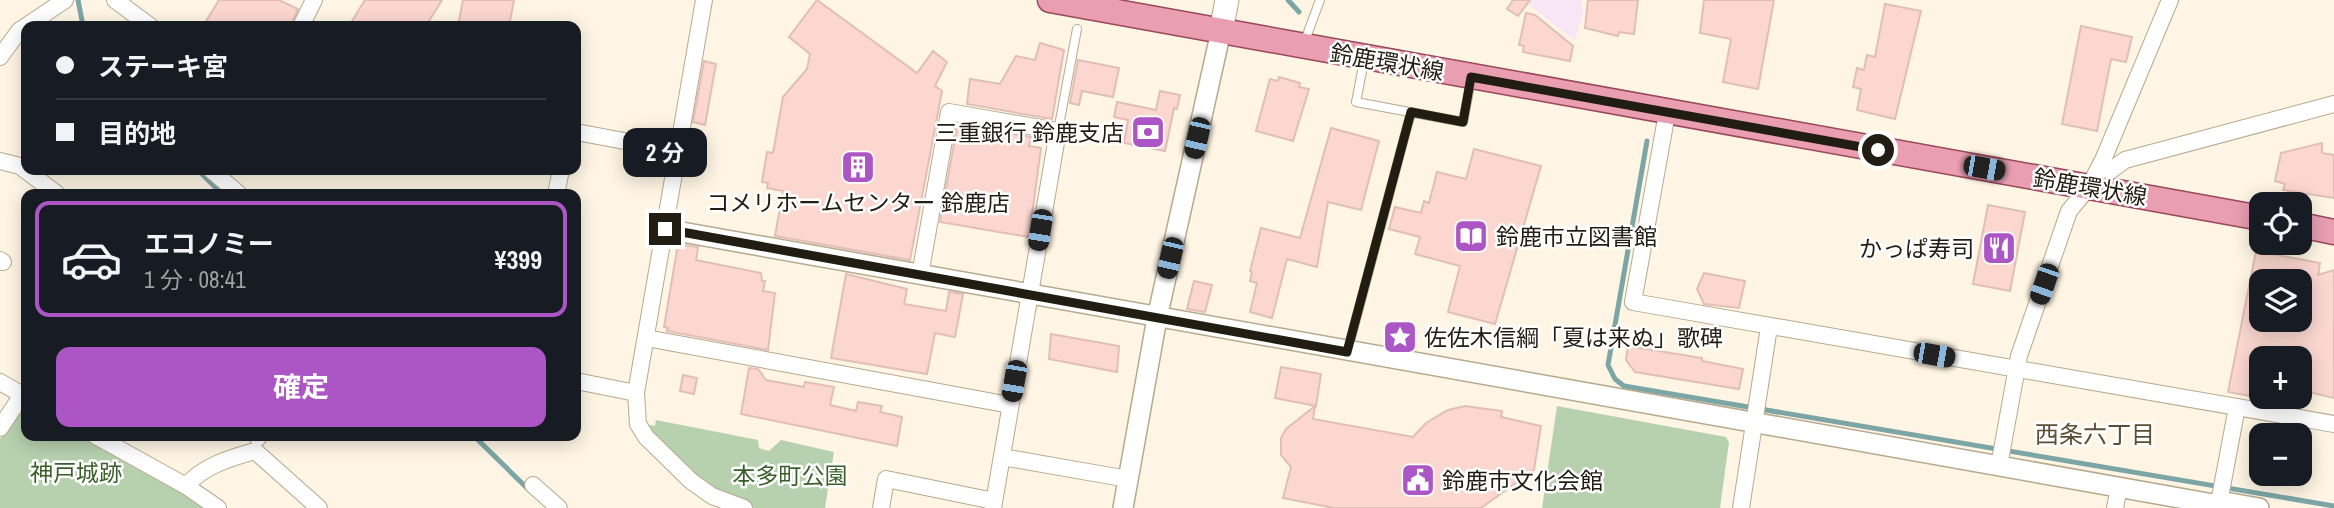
<!DOCTYPE html>
<html lang="ja">
<meta charset="utf-8">
<style>
:root{--surface:#171b24;--page:#242831;--text:#f1f3f6;--muted:#9ea1a6;--line:#363941;--accent:#ab56c4}
body{margin:0;font-family:"Archivo Narrow","Noto Sans JP",sans-serif;background:var(--page);color:var(--text);height:100vh;display:flex;flex-direction:column;font-size:26px;white-space:nowrap}
*{box-sizing:border-box;margin:0}
p{font-size:23px;color:var(--muted)}
.icon{flex:none;width:38px;height:38px;fill:none;stroke:currentColor;stroke-width:2;stroke-linecap:round;stroke-linejoin:round}
.map{position:relative;flex:1;overflow:hidden}
.drawer{position:absolute;left:21px;top:189px;width:560px;height:252px;display:flex;flex-direction:column;background:var(--surface);border-radius:14px;box-shadow:0 4px 18px #0003}
.drawer>*{flex:none}
.banner{position:absolute;left:21px;top:21px;width:560px;height:154px;border-radius:14px;box-shadow:0 4px 18px #0003;display:grid;align-content:center;height:154px;padding:0 35px;background:var(--surface)}
.tools{position:absolute;left:2249px;top:192px;display:grid;gap:14px}
.tools a{display:grid;place-items:center;width:63px;height:63px;border-radius:14px;background:var(--surface);box-shadow:0 4px 18px #0003;font-size:35px}
.end{position:absolute;width:32px;height:32px;margin:-16px;border:9px solid #221d12;background:#fff;box-shadow:0 0 0 4px #fff}
.from{border-radius:50%}
.bubble{position:absolute;height:49px;border-radius:14px;background:var(--surface);box-shadow:0 4px 18px #0003;font-size:23px;font-weight:700;line-height:49px;text-align:center}
.car{position:absolute;width:21px;height:42px;margin:-21px -10px;border-radius:9px;box-shadow:0 0 5px 2px #0007;background:linear-gradient(#222 24%,#8ab4d8 0 40%,#222 0 76%,#8ab4d8 0 86%,#222 0)}
.banner b{display:flex;align-items:center;gap:24px;height:66px;font-size:26px}
.banner b+b{border-top:2px solid var(--line)}
.banner i{width:18px;height:18px;background:var(--text)}
ul{padding:12px 0 0;list-style:none}
li{display:flex;align-items:center;gap:21px;height:116px;margin:0 14px 10px;padding:0 21px;border:4px solid var(--line);border-radius:14px}
li div{flex:1}
li b{display:block;font-size:26px}
li em{font-style:normal;font-weight:700}
li.selected{border-color:var(--accent)}
li>.icon{width:63px;height:63px;stroke-width:1.5}
.button{display:flex;gap:14px;margin-top:auto;padding:14px 35px}
.button a{flex:1;height:80px;border-radius:14px;background:var(--accent);color:#fff;font-size:28px;font-weight:700;line-height:80px;text-align:center}
.map>svg:first-child{display:block}
.industrial{fill:#f8e6f7}
.green{fill:#b7d1ae}
.lines{fill:none;stroke-linecap:round;stroke-linejoin:round}
.stream{stroke:#7ca6a5;stroke-width:5}
.building{fill:#fbd7d0;stroke:#e1beb8;stroke-width:2;fill-rule:evenodd}
.service-casing{stroke:#b7a98d;stroke-width:10}
.minor-casing{stroke:#b7a98d;stroke-width:18}
.tertiary-casing{stroke:#b7a98d;stroke-width:22}
.secondary-casing{stroke:#b7a98d;stroke-width:25}
.primary-casing{stroke:#9a4759;stroke-width:27}
.service{stroke:#fff;stroke-width:8}
.minor{stroke:#fff;stroke-width:16}
.tertiary{stroke:#fff;stroke-width:19}
.secondary{stroke:#fff;stroke-width:23}
.primary{stroke:#e99eb2;stroke-width:24}
.route{stroke:#221d12;stroke-width:9}
.labels{text-anchor:middle;dominant-baseline:central;stroke-width:5;stroke-linejoin:round;paint-order:stroke}
.street-label{font-size:23px;fill:#221d12;stroke:#fff}
.poi-label{font-size:23px;fill:#221d12;stroke:#fff;text-anchor:start}
.park-label{font-size:23px;fill:#395f29;stroke:#fff}
.neighbourhood-label{font-size:24px;fill:#5b4e35;stroke:#fff}
</style>
<div class="map">
<svg width="2334" height="508" viewBox="0 0 2334 508">
<rect width="100%" height="100%" fill="#fef5e4"/>
<path class="industrial" d="M1523,0h59l1,12 -8,29z"/>
<g class="green">
<path d="M26,406v30h60l122,72h-208v-69z"/>
<path d="M1557,406l169,31 3,5 -9,66h-178z"/>
<path d="M656,420l102,20 1,8 10,3 12,-11 53,12 -9,56c-21,0 -49,0 -70,0 -42,-10 -86,-48 -109,-84l9,2z"/>
</g>
<g class="lines">
<g class="stream">
<path d="M78,0l5,26"/>
<path d="M1288,0l11,12"/>
<path d="M1647,141l-39,224 7,14 9,7 710,120"/>
<path d="M198,170l24,24"/>
<path d="M474,436l55,54"/>
</g>
</g>
<g class="building">
<path d="M219,0h60l19,9 -7,17h-88z"/>
<path d="M365,0h77l-16,26h-77z"/>
<path d="M463,0h51l-5,26h-51z"/>
<path d="M817,0l100,73 16,-22 14,11 -12,24 7,5 -32,169 -135,-24 8,-45 -16,-3 1,-5 -6,-1 5,-30 6,1 10,-56 24,-28 3,-15 -21,-17z"/>
<path d="M1513,0h17l-12,16 -11,-7z"/>
<path d="M1588,0h50l-4,34 -15,-2 -1,4 -33,-8z"/>
<path d="M1704,0h70l-16,89 -35,-7 8,-43 -31,-6z"/>
<path d="M1885,4l36,7 -26,108 -38,-9 4,-21 -8,-2 4,-19 7,2 3,-15 8,2z"/>
<path d="M1526,13l9,2 38,31 -3,15 -47,-9 1,-6 -5,-1z"/>
<path d="M2081,26l51,11 -6,25 -15,-3 -14,72 -35,-7z"/>
<path d="M1040,43l24,7 -12,69 -85,-15 3,-25 30,5 16,-28 19,4z"/>
<path d="M1078,60l41,8 -6,29 -31,-6 -3,14 -9,-2z"/>
<path d="M704,61l12,3 -11,61 -12,-3z"/>
<path d="M1279,77l21,6 -1,4 10,2 -16,52 -37,-10 14,-52 8,2z"/>
<path d="M1160,91l20,4 -3,14 -3,-1 -9,43 -41,-8 4,-23 -14,-3 3,-15 39,8z"/>
<path d="M963,125l68,12 -2,9 12,2 -12,89 -89,-15 17,-95 6,1z"/>
<path d="M1331,128l48,13 -18,69 -33,-8 -11,65 -30,-8 -15,59 -22,-6 7,-29 -7,-2 2,-9 -2,-1 11,-43 39,10z"/>
<path d="M2322,143v10l12,2v43l-51,-8 2,-6 -10,-3 6,-28z"/>
<path d="M1474,149l67,17 -46,158 -47,-12 12,-46 -45,-12 5,-17 -31,-8 6,-22 26,6 3,-12 5,2 8,-31 29,7z"/>
<path d="M1988,205l37,7 -15,79 -37,-7z"/>
<path d="M678,244l20,3 -2,13 65,13 1,8h3l-2,10 12,2 -7,57 -101,-19 1,-3 -4,-1z"/>
<path d="M2256,251l64,12 -2,12 16,-5v128l-34,-8v-31h-39v39l-33,-6zM2261,282h39v38h-39z"/>
<path d="M1704,273l41,8 -6,27 -35,-4 -7,-15z"/>
<path d="M846,274l61,15 -3,15 42,7 3,-19 14,2 -8,43 -20,-4 -8,41 -96,-16z"/>
<path d="M1194,281l18,4 -7,27 -18,-3z"/>
<path d="M1051,334l68,12 -2,26 -68,-13z"/>
<path d="M1628,346l74,12v3l41,8 -4,20 -104,-17 -9,-12z"/>
<path d="M1281,367l40,7 -5,32 -41,-8z"/>
<path d="M749,368l9,1 8,11 38,7 1,-5 29,5 -4,18 26,6 2,-9 24,4 -2,6 22,5 -5,29 -156,-32z"/>
<path d="M683,375l14,3 -3,16 -14,-3z"/>
<path d="M1315,406l-2,13 100,18 13,-14 22,-13 17,-4 37,5 -1,6 40,9 -7,44 -53,38h-147l-51,-10 8,-31 -10,-12v-17l5,-9z"/>
</g>
<g class="lines">
<g class="service-casing">
<g id="service">
<path d="M1304,43l16,-43"/>
<path d="M1364,61l-8,41 107,20 8,-42"/>
<path d="M1058,131l19,-102"/>
<path d="M1348,349l63,-237"/>
</g>
</g>
<g class="minor-casing">
<g id="minor">
<path d="M115,0l35,26"/>
<path d="M704,0l-68,393 2,31 8,13 45,44 21,15 32,12"/>
<path d="M301,26l13,-26"/>
<path d="M0,57l19,-26 46,-31"/>
<path d="M1667,113l-34,189 701,122"/>
<path d="M576,132l102,19"/>
<path d="M0,161l20,5 37,28"/>
<path d="M211,170l28,24"/>
<path d="M2094,183l31,-23 209,-56"/>
<path d="M556,194l5,-24"/>
<path d="M0,260l3,2"/>
<path d="M920,275l29,-163 109,19 -65,377"/>
<path d="M646,338l364,67"/>
<path d="M576,381l60,12"/>
<path d="M0,382l26,15"/>
<path d="M0,428l22,-33"/>
<path d="M96,436l90,50 32,22"/>
<path d="M258,438l1,-2"/>
<path d="M255,451l64,57"/>
<path d="M1002,457l126,22"/>
<path d="M1999,466l20,-110 50,-145 20,-24 14,-27 67,-160"/>
<path d="M533,485l26,23"/>
<path d="M186,486c17,-20 44,-28 69,-35"/>
<path d="M881,508l5,-29 108,22"/>
<path d="M1741,508l28,-181"/>
<path d="M2115,508l4,-21"/>
<path d="M2218,508l19,-101"/>
</g>
</g>
<g class="tertiary-casing">
<g id="tertiary">
<path d="M665,229l1554,276"/>
<path d="M2219,501l40,7"/>
<path d="M1123,508l34,-190 64,-287"/>
</g>
</g>
<g class="secondary-casing">
<path id="secondary" d="M1221,31l6,-31"/>
</g>
<g class="primary-casing">
<g id="primary">
<path d="M1050,0l1211,218"/>
<path d="M2300,225l34,7"/>
</g>
</g>
<use href="#service" class="service"/>
<use href="#minor" class="minor"/>
<use href="#tertiary" class="tertiary"/>
<use href="#secondary" class="secondary"/>
<use href="#primary" class="primary"/>
</g>
<g class="lines">
<path class="route" d="M665,229l682,123 64,-240 52,10 8,-45 407,73"/>
</g>
<defs>
<g id="bank-square" transform="scale(1.75)"><rect x="-9" y="-9" width="18" height="18" rx="4" fill="#ab56c4" stroke="#fff"/><path d="M-6-4H6V4H-6ZM0-2.3a2.3 2.3 0 1 0 0 4.6a2.3 2.3 0 1 0 0-4.6Z" fill="#fff"/></g>
<g id="building-square" transform="scale(1.75)"><rect x="-9" y="-9" width="18" height="18" rx="4" fill="#ab56c4" stroke="#fff"/><path d="M-4-6H4V6H1V3H-1V6H-4ZM-2.5-4.3h1.7v1.8h-1.7ZM.8-4.3h1.7v1.8H.8ZM-2.5-1h1.7V.8h-1.7ZM.8-1h1.7V.8H.8Z" fill="#fff"/></g>
<g id="library-square" transform="scale(1.75)"><rect x="-9" y="-9" width="18" height="18" rx="4" fill="#ab56c4" stroke="#fff"/><path d="M-6-4Q-3-5.5-.7-3.5V5Q-3 3-6 4ZM6-4Q3-5.5 .7-3.5V5Q3 3 6 4Z" fill="#fff"/></g>
<g id="restaurant-square" transform="scale(1.75)"><rect x="-9" y="-9" width="18" height="18" rx="4" fill="#ab56c4" stroke="#fff"/><path d="M-5-6h1v4h1v-4h1v4h1v-4h1v5L-1.5 .5V6h-2V.5L-5-1ZM5-6V6H3V1.5H1.5Q1.5-4 5-6Z" fill="#fff"/></g>
<g id="sight-square" transform="scale(1.75)"><rect x="-9" y="-9" width="18" height="18" rx="4" fill="#ab56c4" stroke="#fff"/><path d="M0-6L1.8-2.2L6-1.7L2.9 1.2L3.7 5.4L0 3.3L-3.7 5.4L-2.9 1.2L-6-1.7L-1.8-2.2Z" fill="#fff"/></g>
<g id="civic-square" transform="scale(1.75)"><rect x="-9" y="-9" width="18" height="18" rx="4" fill="#ab56c4" stroke="#fff"/><path d="M-.6-6.5H3V-4.5H.6V-3L4-1V1h2V6H-6V1h2V-1L-.6-3ZM-1.2 2.5V6h2.4V2.5Z" fill="#fff"/></g>
</defs>
<g fill-rule="evenodd">
<use href="#bank-square" x="1148" y="132"/>
<use href="#building-square" x="858" y="167"/>
<use href="#library-square" x="1471" y="236"/>
<use href="#restaurant-square" x="1999" y="248"/>
<use href="#sight-square" x="1400" y="337"/>
<use href="#civic-square" x="1418" y="480"/>
</g>
<g class="labels">
<g class="street-label">
<text transform="translate(1387 62) rotate(10)">鈴鹿環状線</text>
<text transform="translate(2090 187) rotate(10)">鈴鹿環状線</text>
</g>
<g class="poi-label">
<text x="1124" y="132" text-anchor="end">三重銀行 鈴鹿支店</text>
<text x="858" y="202" text-anchor="middle">コメリホームセンター 鈴鹿店</text>
<text x="1496" y="236">鈴鹿市立図書館</text>
<text x="1974" y="248" text-anchor="end">かっぱ寿司</text>
<text x="1424" y="337">佐佐木信綱「夏は来ぬ」歌碑</text>
<text x="1442" y="480">鈴鹿市文化会館</text>
</g>
<g class="park-label">
<text x="76" y="472">神戸城跡</text>
<text x="790" y="475">本多町公園</text>
</g>
<g class="neighbourhood-label">
<text x="2095" y="434">西条六丁目</text>
</g>
</g>
</svg>
<div class="tools">
<a><svg class="icon" aria-label="locate" viewBox="0 0 24 24"><circle cx="12" cy="12" r="6"/><path d="M12 2v4M12 18v4M2 12h4M18 12h4"/></svg></a>
<a><svg class="icon" aria-label="layers" viewBox="0 0 24 24"><path d="M12 4l9 5-9 5-9-5zM3 14l9 5 9-5"/></svg></a>
<a>+</a>
<a>−</a>
</div>
<i class="end from" style="left:1878px;top:150px"></i>
<i class="end" style="left:665px;top:229px"></i>
<div class="bubble" style="left:623px;top:128px;width:84px">2 分</div>
<i class="car" style="left:1197px;top:138px;rotate:193deg"></i>
<i class="car" style="left:1984px;top:168px;rotate:100deg"></i>
<i class="car" style="left:1040px;top:230px;rotate:189deg"></i>
<i class="car" style="left:1170px;top:258px;rotate:193deg"></i>
<i class="car" style="left:2044px;top:284px;rotate:199deg"></i>
<i class="car" style="left:1934px;top:355px;rotate:100deg"></i>
<i class="car" style="left:1014px;top:381px;rotate:190deg"></i>
<div class="banner">
<b><i class="from"></i>ステーキ宮</b>
<b><i></i>目的地</b>
</div>
<section class="drawer">
<ul>
<li class="selected"><svg class="icon" aria-label="car" viewBox="0 0 24 24"><path d="M5 17H2v-5l4-1 3-4h7l3 4 3 1v5h-3M9 17h6M6 11h13"/><circle cx="7" cy="17" r="2"/><circle cx="17" cy="17" r="2"/></svg><div><b>エコノミー</b><p>1 分 · 08:41</p></div><em>¥399</em></li>
</ul>
<div class="button"><a>確定</a></div>
</section>
</div>
